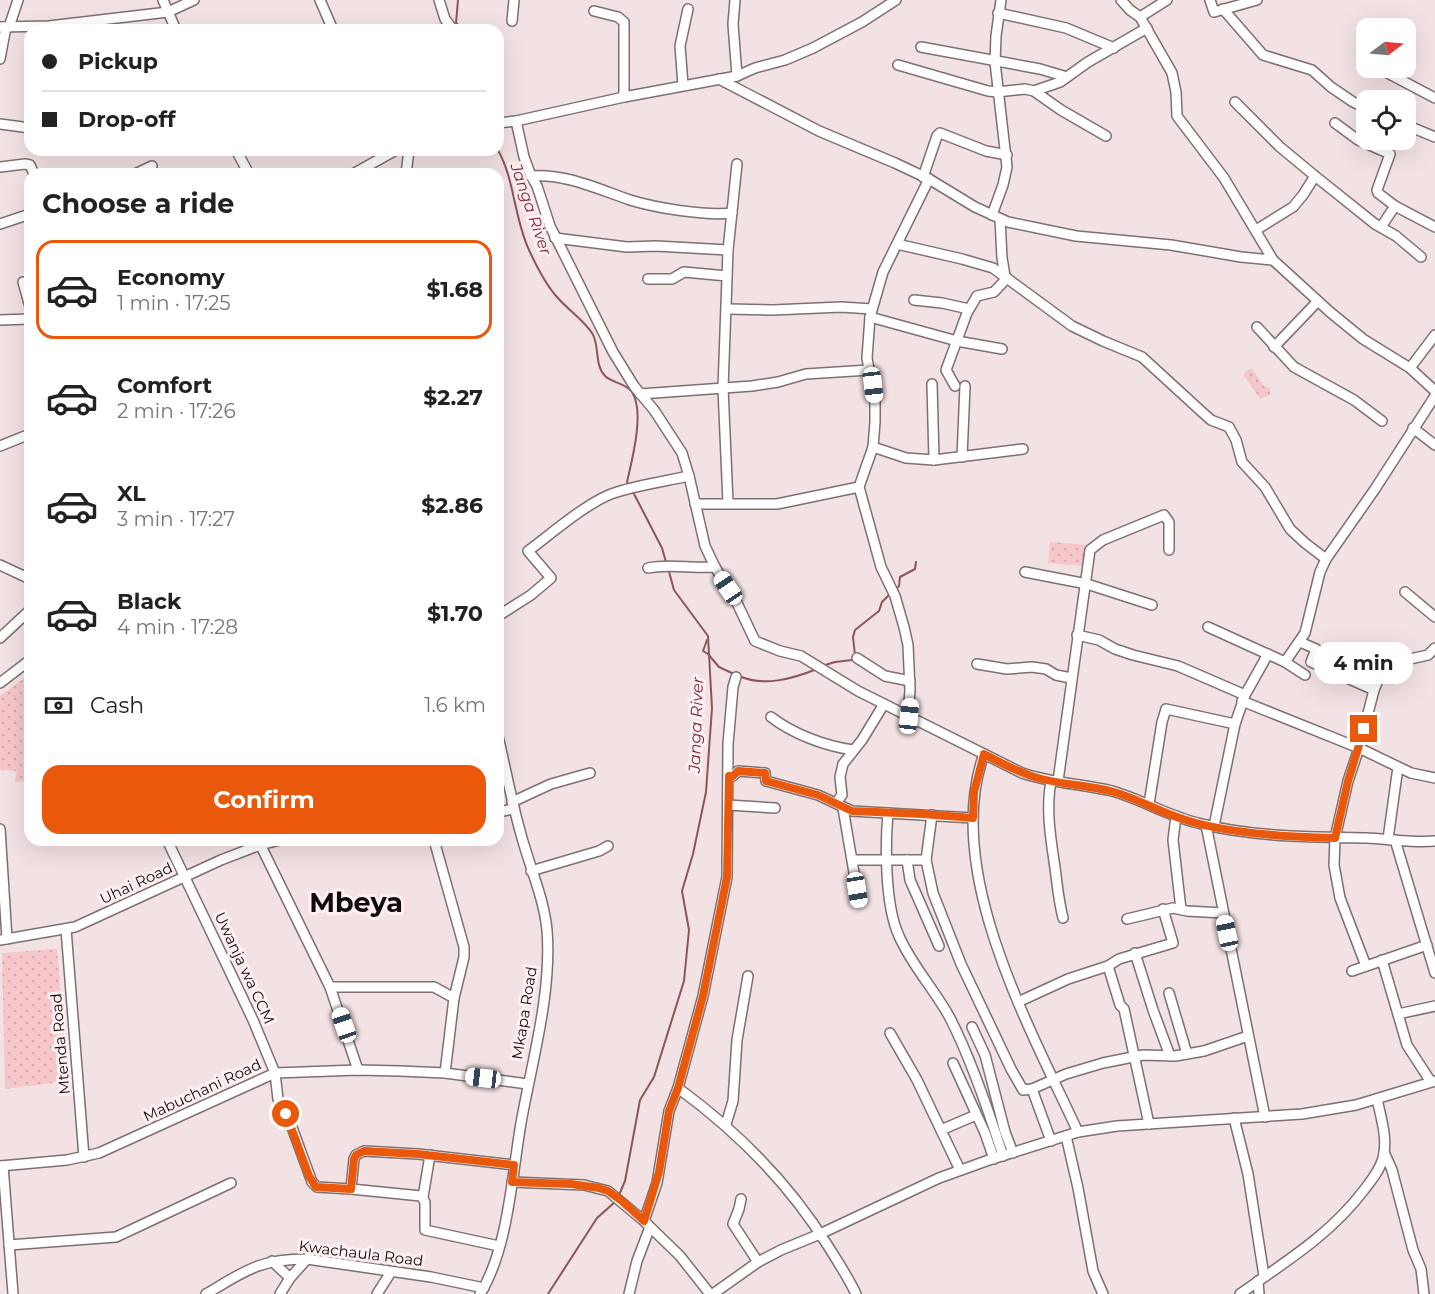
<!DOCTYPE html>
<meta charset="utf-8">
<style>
:root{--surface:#fff;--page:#f2f2f2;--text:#222;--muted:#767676;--line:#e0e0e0;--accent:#ea580c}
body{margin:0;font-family:Montserrat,sans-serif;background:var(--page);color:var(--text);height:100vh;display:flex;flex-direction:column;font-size:22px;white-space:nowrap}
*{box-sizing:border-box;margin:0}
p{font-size:20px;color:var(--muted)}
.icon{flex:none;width:33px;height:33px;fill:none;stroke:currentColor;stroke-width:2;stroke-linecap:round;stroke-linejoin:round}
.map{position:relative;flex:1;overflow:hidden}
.drawer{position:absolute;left:24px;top:168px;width:480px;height:678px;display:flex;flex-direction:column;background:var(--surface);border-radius:18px;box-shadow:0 6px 24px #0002}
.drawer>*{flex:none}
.guide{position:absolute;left:24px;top:24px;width:480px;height:132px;border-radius:18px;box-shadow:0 6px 24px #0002;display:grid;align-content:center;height:132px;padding:0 18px;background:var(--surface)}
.needle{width:39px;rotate:74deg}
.controls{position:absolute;left:1356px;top:18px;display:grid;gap:12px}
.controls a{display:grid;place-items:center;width:60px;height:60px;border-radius:12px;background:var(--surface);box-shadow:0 6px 24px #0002;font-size:30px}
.end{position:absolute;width:27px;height:27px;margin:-14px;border:8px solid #ea580c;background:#fff;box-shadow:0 0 0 3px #fff}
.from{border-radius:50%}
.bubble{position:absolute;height:42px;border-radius:18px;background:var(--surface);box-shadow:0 6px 24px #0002;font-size:20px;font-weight:700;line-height:42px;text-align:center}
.car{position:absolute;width:18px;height:36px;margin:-18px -9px;border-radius:8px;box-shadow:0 0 4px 2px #0007;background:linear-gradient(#fff 24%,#345 0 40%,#fff 0 76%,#345 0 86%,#fff 0)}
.guide b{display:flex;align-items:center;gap:21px;height:57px;font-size:22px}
.guide b+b{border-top:2px solid var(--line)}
.guide i{width:15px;height:15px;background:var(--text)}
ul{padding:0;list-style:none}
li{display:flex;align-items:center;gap:18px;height:99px;margin:0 12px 9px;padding:0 6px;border:3px solid transparent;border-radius:18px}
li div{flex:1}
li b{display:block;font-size:22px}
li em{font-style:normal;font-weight:700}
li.on{border-color:var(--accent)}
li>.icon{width:54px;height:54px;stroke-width:1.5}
h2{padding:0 18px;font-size:27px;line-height:72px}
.pay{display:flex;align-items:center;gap:15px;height:66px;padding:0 18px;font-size:22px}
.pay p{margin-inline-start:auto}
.button{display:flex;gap:12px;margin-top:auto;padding:12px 18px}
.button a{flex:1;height:69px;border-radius:18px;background:var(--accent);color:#fff;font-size:24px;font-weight:700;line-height:69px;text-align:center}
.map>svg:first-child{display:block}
.grass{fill:url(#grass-dots)}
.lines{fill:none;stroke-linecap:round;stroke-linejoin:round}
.stream{stroke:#8b565b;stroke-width:2}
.minor-casing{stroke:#7e6f70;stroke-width:12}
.minor{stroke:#fff;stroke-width:9}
.route{stroke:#ea580c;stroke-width:8}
.labels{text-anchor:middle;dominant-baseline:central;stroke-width:6;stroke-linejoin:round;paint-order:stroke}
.street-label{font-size:15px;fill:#0f0a0b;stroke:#fef0f1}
.water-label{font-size:16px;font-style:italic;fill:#802536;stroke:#fef0f1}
.town-label{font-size:27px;font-weight:bold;fill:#0f0a0b;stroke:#fef0f1}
</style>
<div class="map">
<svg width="1435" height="1294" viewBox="0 0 1435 1294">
<defs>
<pattern id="grass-dots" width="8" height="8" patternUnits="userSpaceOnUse" patternTransform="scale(1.5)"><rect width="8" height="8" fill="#f6c6ca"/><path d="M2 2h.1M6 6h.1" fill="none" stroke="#d2a9ac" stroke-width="1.8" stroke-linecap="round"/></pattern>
</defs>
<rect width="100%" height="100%" fill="#f3e2e3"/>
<g class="grass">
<path d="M1251,368l13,18 6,2v7l-10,4 -17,-25z"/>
<path d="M1050,542l38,3 -2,21 -38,-3z"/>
<path d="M30,674v108h-15l2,-11 -17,-1v-74z"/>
<path d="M57,949l11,132 -63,8 -3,-136z"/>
</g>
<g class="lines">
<g class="stream">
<path d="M458,0l-2,23 9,7"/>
<path d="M498,150c17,31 16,68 31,100 6,13 18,36 28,47 11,13 25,21 35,36 8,12 2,32 13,43 7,7 21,7 27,16 13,20 0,68 -5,90l3,5"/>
<path d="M633,492l29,56 4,14"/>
<path d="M895,591l4,-5 1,-9 15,-8 1,-7"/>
<path d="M707,640l-4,11 5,3 11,13 15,7"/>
<path d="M822,666l13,-4 17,-2 3,-5 -2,-18 2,-7 24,-19 3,-9 8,-8"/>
<path d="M739,676c25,11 53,3 78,-7"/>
<path d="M619,1195l6,-14 15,-81 14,-23 30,-96 5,-51 -7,-39 11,-37 13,-62 6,-84 -4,-72 -34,-46 -6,-22"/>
<path d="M548,1294l49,-76 18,-16"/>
</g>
<g class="minor-casing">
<g id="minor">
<path d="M163,0l13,30"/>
<path d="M320,0l13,30"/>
<path d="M439,0l6,19 8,11"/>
<path d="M735,0l-2,24 4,52"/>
<path d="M1121,0l9,10 10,7 32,56 4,19 1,24 47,62 49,82 57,52 33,27 47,29 25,23"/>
<path d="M1210,0l4,12 43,-12"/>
<path d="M1223,9l40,46 49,15 19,17 22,15 13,6"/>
<path d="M594,11l24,6 6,5v75"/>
<path d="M998,13l68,15 48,20"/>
<path d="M1140,17l27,-17"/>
<path d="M512,21l2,-21"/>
<path d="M0,27l49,-1 119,-14 26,-12"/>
<path d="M9,27l9,-27"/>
<path d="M921,47l119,22 27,8"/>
<path d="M0,59l6,-32"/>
<path d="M1366,60v1"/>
<path d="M898,65l90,26 9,1 28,-3 9,2 27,19 45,26"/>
<path d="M1378,68l57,30"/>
<path d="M719,79l100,52 76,32 34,16 46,28 33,15 68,14 95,9 70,12 32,3"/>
<path d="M683,85l-3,-39 8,-37"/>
<path d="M1034,91l26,-9 28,-20 59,-34"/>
<path d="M1235,102l45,45 35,29 60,48 21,12 25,21"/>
<path d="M516,121l8,36 7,19 6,10 13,40 63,126 21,34 20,24 28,43 7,23 16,70 10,21 22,36 18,38 25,10 21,5 57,35 164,82c29,10 60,11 90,18 29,8 56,25 86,32 52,14 114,14 168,15 23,1 46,5 69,3"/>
<path d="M498,123l18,-2 108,-24 113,-21 18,-8 30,-8 28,-12 49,-26 34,-22"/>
<path d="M1335,123l23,17 32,14 -13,36 1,3 17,13 40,21"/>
<path d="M0,124l30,4"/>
<path d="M1406,125l29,12"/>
<path d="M236,150l13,24"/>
<path d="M0,167l25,-3 5,1 4,9"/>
<path d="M135,174l17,-8"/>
<path d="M353,174l43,-24"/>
<path d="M406,174l3,-24"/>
<path d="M531,176c34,-3 67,13 99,24 26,8 75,16 102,13"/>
<path d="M923,177l14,-41 3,-3 46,18 21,4"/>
<path d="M992,215l11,-30 4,-18 -12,-105 1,-26 5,-36"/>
<path d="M1000,219l2,39 3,18"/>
<path d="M0,224l30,-10"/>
<path d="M1381,227l14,-21"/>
<path d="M1256,230l37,-23 10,-12 12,-19"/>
<path d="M555,238l72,9 29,-1 72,4"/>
<path d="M897,244l65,15 31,9 79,58 31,15 39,16 60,55 9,8 18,7 7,13 6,22 23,25 25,42 15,14 21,16"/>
<path d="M648,279h24l12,-7 43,4"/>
<path d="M23,282l7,25"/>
<path d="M914,300l28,3 27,6"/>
<path d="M727,309l46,1 68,-3 31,2"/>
<path d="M870,317l87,24 45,8"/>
<path d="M0,320l30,-1"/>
<path d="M1257,327l37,40 60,33 28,21"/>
<path d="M1274,347l44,-46"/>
<path d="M1410,368l25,-33"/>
<path d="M932,384l2,76"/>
<path d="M955,386l-9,-16 21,-57 10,-17 17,-4 13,-14"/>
<path d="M640,394l112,-8 26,-4 28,-8 63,-4"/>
<path d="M1413,428l22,17"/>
<path d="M0,446l30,-12"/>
<path d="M873,447l33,11 28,2 89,-11"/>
<path d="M962,457l3,-71"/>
<path d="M728,503l-5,-115 5,-138 9,-86"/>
<path d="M695,504h82l82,-17"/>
<path d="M0,565l30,14"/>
<path d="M648,568c22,-5 44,1 67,-1"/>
<path d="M1025,572l62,12 65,21"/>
<path d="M1405,592l30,25"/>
<path d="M498,616l33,-21 20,-17 -23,-27c23,-17 63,-52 89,-59 23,-7 49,-11 72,-16"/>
<path d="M1208,627l77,35 20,13"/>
<path d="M1077,635l22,5 16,9 18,6 45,11 67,29"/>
<path d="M0,638l30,-28"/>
<path d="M1300,642l16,7 -5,13 63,28"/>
<path d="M857,658l28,18 25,5"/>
<path d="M1285,662l20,-29 15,-61 6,-13 49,-70 60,-93"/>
<path d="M977,664l30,5 25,-2 14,2 10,6 15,3"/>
<path d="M0,683l30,-23"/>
<path d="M1242,701l117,47 52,25 24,5"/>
<path d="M908,716l2,-26 -2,-45 -4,-18 -9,-31 -14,-29 -22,-80 14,-40 2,-25v-20l-8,-44 3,-41 13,-45 46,-93"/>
<path d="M771,717c22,17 54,29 82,33"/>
<path d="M984,754c-42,117 46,274 94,378"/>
<path d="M729,776h4l5,-5 27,2 1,8 52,14 34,16 121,7"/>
<path d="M1051,781c-5,27 -1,53 3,80 3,19 4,38 9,57"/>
<path d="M1058,781l32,-231 13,-10 61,-25 5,7v28"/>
<path d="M512,802l39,-18 39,-11"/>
<path d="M836,803l6,-8 -2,-18 3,-13 19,-24 22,-36"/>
<path d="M1149,804l13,-82 4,-13 69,15"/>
<path d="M728,805l47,3"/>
<path d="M843,808l16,94"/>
<path d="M498,812l15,-3"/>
<path d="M888,813c-3,33 -3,93 11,123 13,30 36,54 51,82 21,41 39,94 53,138"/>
<path d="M932,815l-6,45 7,33 28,71 50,105 12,21 9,-1 34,-15 37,-11 40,-8 32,1 29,-5 44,-15"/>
<path d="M1176,816l-3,24 8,69"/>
<path d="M1206,825l59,292"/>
<path d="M1214,826l21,-102 10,-29 23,-41"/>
<path d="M0,829l7,110"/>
<path d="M1388,839l10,-72"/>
<path d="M167,840l86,180 22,53 3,26 12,23 22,60 5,5 34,2 3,-30 2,-4 8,-4 54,3 96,11"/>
<path d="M258,840l72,147 28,83"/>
<path d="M434,840l30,107v10l-10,41 -9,75"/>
<path d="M1395,840l40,133"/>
<path d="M853,860h73"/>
<path d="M907,860l3,20 29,66"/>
<path d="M531,871l68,-20 9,-5"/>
<path d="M1127,919l46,-11 14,3 36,2"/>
<path d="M66,929l18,228"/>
<path d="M0,940l75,-13 146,-67 39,-15 20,-5"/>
<path d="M1135,953l18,57 17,46"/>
<path d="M1382,960l25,85 24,37"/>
<path d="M1108,966l12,39 4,4 25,115"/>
<path d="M1366,966l-26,-68 -6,-33 1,-27 13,-57 11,-33 15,-58 8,-19 15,-9 31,-7 7,-7"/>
<path d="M1352,971l75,-26"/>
<path d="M330,987h104l20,11"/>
<path d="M1169,993l18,61"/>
<path d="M1018,1002l50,-23 40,-13 11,-7 54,-16 -10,-34"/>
<path d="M1398,1014l37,-8"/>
<path d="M972,1027l13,28 20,77 8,21"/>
<path d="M890,1033l27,47 43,90"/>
<path d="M953,1063l32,70 9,26"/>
<path d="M678,1088c60,44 111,95 150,158 10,16 20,31 28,48"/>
<path d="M1032,1089l19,52"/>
<path d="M1234,1118l14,56 16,102"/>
<path d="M726,1124l7,-23 4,-61 11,-64"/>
<path d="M941,1130l35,-15"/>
<path d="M1066,1136l12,52 15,83 10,23"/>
<path d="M1384,1152l8,18 21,80 8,19 3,25"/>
<path d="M0,1166l67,-6 32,-7 176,-80 83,-3 42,1 45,2 83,11"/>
<path d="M3,1166l10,128"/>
<path d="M512,1182l72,3 24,6 36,30 36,35 30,38"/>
<path d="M351,1189l70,7 4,6v28l74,16"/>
<path d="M423,1197l7,-42"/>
<path d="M741,1199l-2,10 -6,15 25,38"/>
<path d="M644,1221l13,-38 12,-72 9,-23 25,-92 24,-119 1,-133 5,-57 3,-10"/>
<path d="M9,1245l107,-8 115,-54"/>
<path d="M272,1261l18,17"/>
<path d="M1258,1281l1,13"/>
<path d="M206,1294c39,-23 53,-35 101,-35l124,18 53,11"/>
<path d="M280,1294l10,-16 17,-19"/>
<path d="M377,1294l14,-22"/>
<path d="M480,1294c28,-44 32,-119 41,-171 11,-62 31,-130 26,-193 -3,-31 -17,-63 -25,-92 -10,-34 -16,-68 -24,-102"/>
<path d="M629,1294l8,-33 13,-34"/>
<path d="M713,1294l45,-32 23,-12 39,-16 119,-56 50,-18 89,-28 39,-6 185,-12 54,-9 79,-24"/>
<path d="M1240,1294c45,-32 90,-59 124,-104 7,-9 16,-20 19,-32 5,-19 -2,-40 -6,-59"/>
</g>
</g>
<use href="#minor" class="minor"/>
</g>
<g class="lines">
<path class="route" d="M286,1114l23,62 7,11 35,2 3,-30 2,-4 8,-4 54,3 96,11 -2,17 59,2 28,4 9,3 14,10 22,20 15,-49 10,-61 9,-23 25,-92 21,-104 3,-15 2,-101h4l5,-5 27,2 1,8 52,14 34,16 71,3 50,4 1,-26 10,-38c17,9 35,19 54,24 25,7 51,7 76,14 25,7 47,21 72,28 43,14 103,17 149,18l13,-57 16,-52"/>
</g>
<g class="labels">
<g class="street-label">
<text transform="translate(136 883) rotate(-25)">Uhai Road</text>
<text transform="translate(245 968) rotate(65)">Uwanja wa CCM</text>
<text transform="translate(524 1013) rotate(-81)">Mkapa Road</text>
<text transform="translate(60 1044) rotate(-95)">Mtenda Road</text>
<text transform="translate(202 1090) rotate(-25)">Mabuchani Road</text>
<text transform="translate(361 1253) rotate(7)">Kwachaula Road</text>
</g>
<g class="water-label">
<text transform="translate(531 209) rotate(71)">Janga River</text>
<text transform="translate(696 725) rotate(-88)">Janga River</text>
</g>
<g class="town-label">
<text x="356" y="902">Mbeya</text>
</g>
</g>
</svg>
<div class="controls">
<a><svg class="needle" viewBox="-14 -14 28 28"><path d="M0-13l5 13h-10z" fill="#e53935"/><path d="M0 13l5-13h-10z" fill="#767676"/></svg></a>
<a><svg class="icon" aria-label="locate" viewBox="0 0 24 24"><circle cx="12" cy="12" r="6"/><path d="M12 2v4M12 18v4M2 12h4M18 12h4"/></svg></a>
</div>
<i class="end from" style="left:286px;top:1114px"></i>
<i class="end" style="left:1364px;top:729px"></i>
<div class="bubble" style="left:1314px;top:642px;width:99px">4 min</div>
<i class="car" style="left:873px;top:385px;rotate:173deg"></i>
<i class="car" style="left:728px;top:588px;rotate:326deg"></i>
<i class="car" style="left:909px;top:716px;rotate:6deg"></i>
<i class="car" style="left:857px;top:890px;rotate:171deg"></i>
<i class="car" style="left:1227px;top:933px;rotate:348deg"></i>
<i class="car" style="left:344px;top:1025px;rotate:341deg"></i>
<i class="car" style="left:483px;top:1078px;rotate:277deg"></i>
<div class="guide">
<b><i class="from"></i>Pickup</b>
<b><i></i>Drop-off</b>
</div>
<section class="drawer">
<h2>Choose a ride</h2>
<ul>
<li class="on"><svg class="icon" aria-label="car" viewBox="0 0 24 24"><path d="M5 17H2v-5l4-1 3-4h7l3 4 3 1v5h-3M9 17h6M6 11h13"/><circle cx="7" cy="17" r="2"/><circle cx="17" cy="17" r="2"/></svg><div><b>Economy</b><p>1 min · 17:25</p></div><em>$1.68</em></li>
<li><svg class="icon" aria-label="car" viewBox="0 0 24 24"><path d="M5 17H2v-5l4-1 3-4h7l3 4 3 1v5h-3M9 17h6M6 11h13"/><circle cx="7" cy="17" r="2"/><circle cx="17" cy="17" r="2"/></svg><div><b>Comfort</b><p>2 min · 17:26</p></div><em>$2.27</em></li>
<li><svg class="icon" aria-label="car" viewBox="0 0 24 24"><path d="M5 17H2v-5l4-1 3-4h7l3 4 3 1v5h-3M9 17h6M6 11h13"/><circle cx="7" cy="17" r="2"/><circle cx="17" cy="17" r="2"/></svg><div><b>XL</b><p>3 min · 17:27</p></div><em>$2.86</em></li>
<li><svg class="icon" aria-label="car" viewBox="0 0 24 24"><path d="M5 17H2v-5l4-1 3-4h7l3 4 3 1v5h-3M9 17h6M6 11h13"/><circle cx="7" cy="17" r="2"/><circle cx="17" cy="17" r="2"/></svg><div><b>Black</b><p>4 min · 17:28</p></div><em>$1.70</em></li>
</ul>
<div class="pay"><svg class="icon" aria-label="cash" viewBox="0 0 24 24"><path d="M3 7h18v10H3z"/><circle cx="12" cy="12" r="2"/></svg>Cash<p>1.6 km</p></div>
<div class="button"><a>Confirm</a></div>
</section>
</div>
